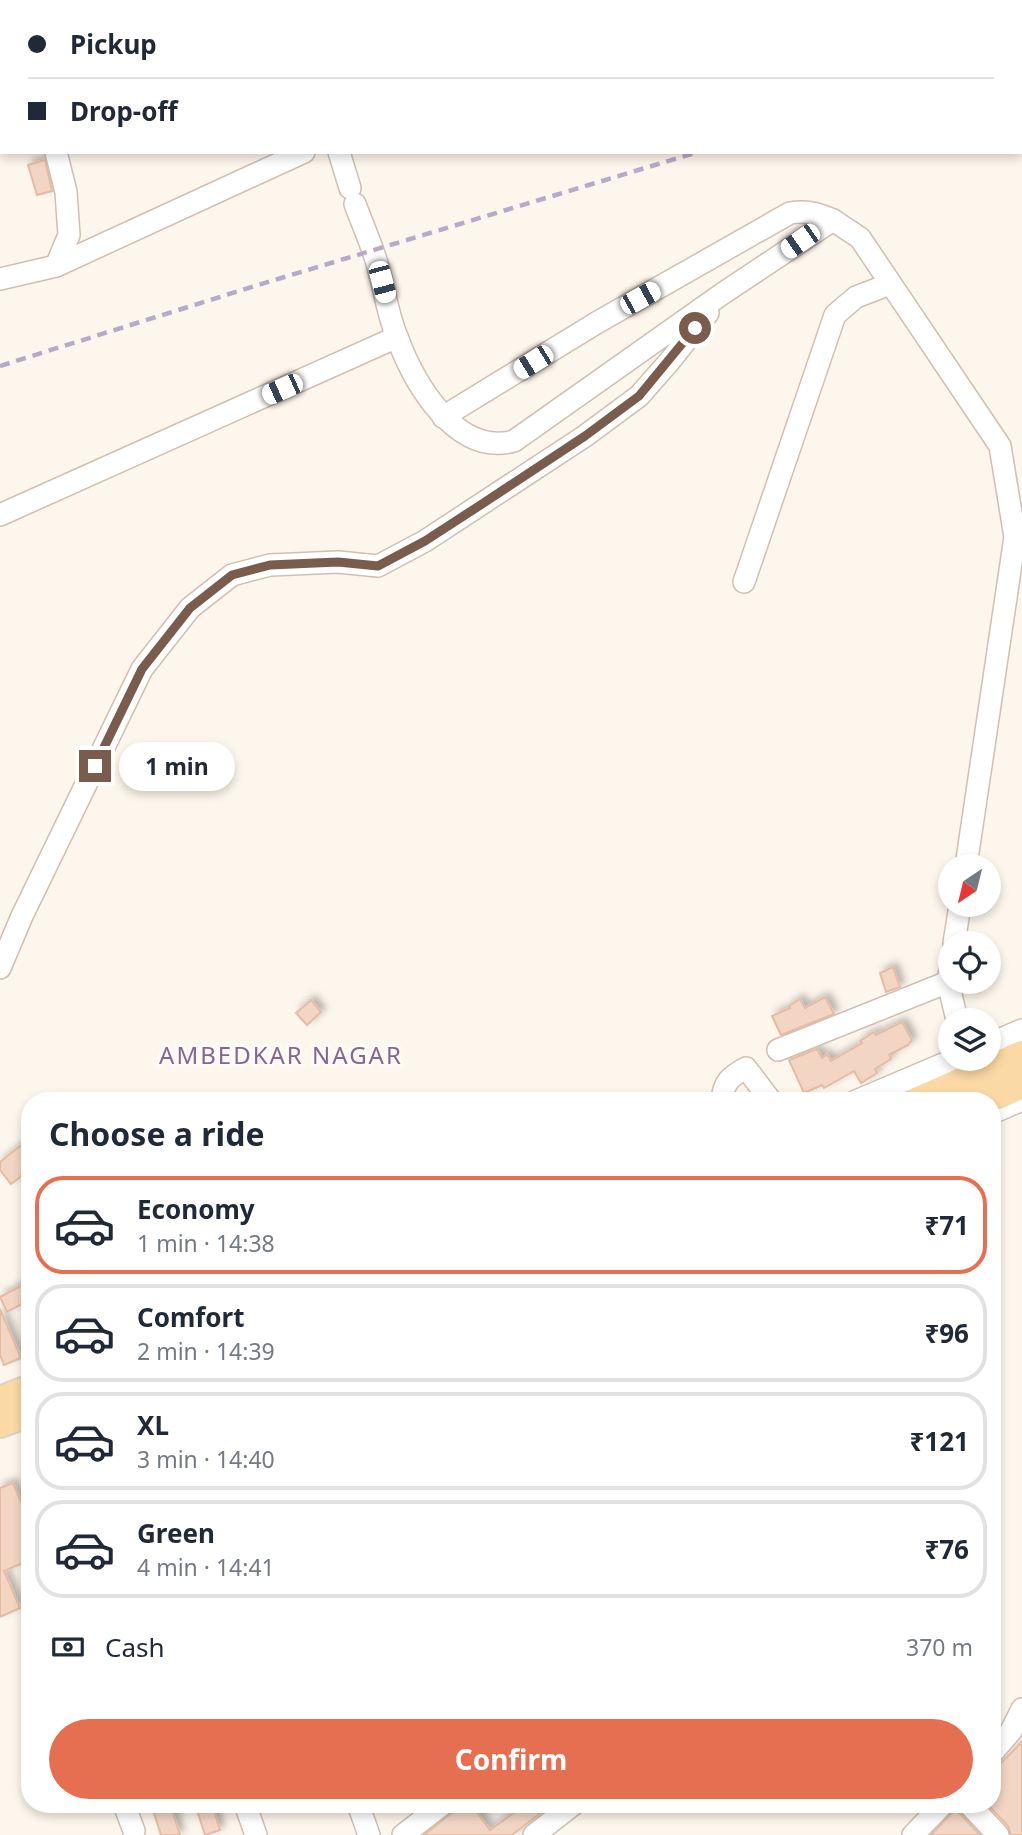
<!DOCTYPE html>
<meta charset="utf-8">
<style>
:root{--surface:#fff;--page:#f2f2f3;--text:#1f2937;--muted:#747a83;--line:#e0e1e3;--accent:#e76f51}
body{margin:0;font-family:"Noto Sans",sans-serif;background:var(--page);color:var(--text);height:100vh;display:flex;flex-direction:column;font-size:26px;white-space:nowrap}
*{box-sizing:border-box;margin:0}
p{font-size:23px;color:var(--muted)}
.icon{flex:none;width:38px;height:38px;fill:none;stroke:currentColor;stroke-width:2;stroke-linecap:round;stroke-linejoin:round}
.map{position:relative;flex:1;overflow:hidden}
.side{position:absolute;left:21px;top:1092px;width:980px;height:721px;display:flex;flex-direction:column;background:var(--surface);border-radius:28px;box-shadow:0 4px 10px #0003}
.side>*{flex:none}
.top-card{position:absolute;left:0px;top:0px;width:1022px;height:154px;box-shadow:0 4px 10px #0003;display:grid;align-content:center;height:154px;padding:0 28px;background:var(--surface)}
.needle{width:46px;rotate:215deg}
.buttons{position:absolute;left:938px;top:854px;display:grid;gap:14px}
.buttons a{display:grid;place-items:center;width:63px;height:63px;border-radius:50%;background:var(--surface);box-shadow:0 4px 10px #0003;font-size:35px}
.end{position:absolute;width:32px;height:32px;margin:-16px;border:9px solid #7a5c4d;background:#fff;box-shadow:0 0 0 4px #fff}
.from{border-radius:50%}
.bubble{position:absolute;height:49px;border-radius:24px;background:var(--surface);box-shadow:0 4px 10px #0003;font-size:23px;font-weight:700;line-height:49px;text-align:center}
.car{position:absolute;width:21px;height:42px;margin:-21px -10px;border-radius:9px;box-shadow:0 0 5px 2px #0007;background:linear-gradient(#fff 24%,#345 0 40%,#fff 0 76%,#345 0 86%,#fff 0)}
.top-card b{display:flex;align-items:center;gap:24px;height:66px;font-size:26px}
.top-card b+b{border-top:2px solid var(--line)}
.top-card i{width:18px;height:18px;background:var(--text)}
ul{padding:0;list-style:none}
li{display:flex;align-items:center;gap:21px;height:98px;margin:0 14px 10px;padding:0 14px;border:4px solid var(--line);border-radius:28px}
li div{flex:1}
li b{display:block;font-size:26px}
li em{font-style:normal;font-weight:700}
li.current{border-color:var(--accent)}
li>.icon{width:63px;height:63px;stroke-width:1.5}
h2{padding:0 28px;font-size:32px;line-height:84px}
.pay{display:flex;align-items:center;gap:18px;height:77px;padding:0 28px;font-size:26px}
.pay p{margin-inline-start:auto}
.button{display:flex;gap:14px;margin-top:auto;padding:14px 28px}
.button a{flex:1;height:80px;border-radius:42px;background:var(--accent);color:#fff;font-size:28px;font-weight:700;line-height:80px;text-align:center}
.map>svg:first-child{display:block}
.building{fill:#f3d5c3;stroke:#e6bba3;stroke-width:2;filter:url(#shadow)}
.lines{fill:none;stroke-linecap:round;stroke-linejoin:round}
.minor-casing{stroke:#d1beb0;stroke-width:24}
.major-casing{stroke:#dad1cd;stroke-width:32}
.path{stroke:#d9b8a5;stroke-width:2.5;stroke-dasharray:2 5;stroke-linecap:butt}
.minor{stroke:#fff;stroke-width:21}
.major{stroke:#fbd9a5;stroke-width:28}
.rail{stroke:#b9a8c9;stroke-width:4.5;stroke-dasharray:10 7;stroke-linecap:butt}
.route{stroke:#7a5c4d;stroke-width:9}
.labels{text-anchor:middle;dominant-baseline:central;stroke-width:7;stroke-linejoin:round;paint-order:stroke}
.neighbourhood-label{font-size:24px;letter-spacing:2px;fill:#846695;stroke:#fffaf3}
</style>
<div class="map">
<svg width="1022" height="1835" viewBox="0 0 1022 1835">
<defs>
<filter id="shadow"><feDropShadow dx="4.5" dy="-4.5" stdDeviation="3.5" flood-color="#0004"/></filter>
</defs>
<rect width="100%" height="100%" fill="#fdf6ec"/>
<g class="building">
<path d="M45,160l7,31 -15,4 -9,-30z"/>
<path d="M893,967l7,20 -14,5 -6,-19z"/>
<path d="M825,997l9,17 -53,21 -9,-19 18,-8 -1,-2 11,-7 5,9z"/>
<path d="M311,1000l10,12 -14,13 -11,-12z"/>
<path d="M902,1022l10,18 -4,5 -19,10 2,4 -16,10 2,4 -16,10 -7,-12 -30,17 -2,-3 -18,8 -15,-33 28,-11 5,9 5,-4 4,7 31,-18 -2,-2 14,-9 2,3z"/>
<path d="M30,1138v31l-19,15 -11,-14v-8z"/>
<path d="M30,1281v19l-23,12 -7,-15z"/>
<path d="M0,1309l21,49 -17,7 -4,-10z"/>
<path d="M13,1483l17,39v38l-26,11 16,37 -20,9v-129z"/>
<path d="M1022,1742v93h-11l-3,-9 -21,-22h5v-32z"/>
<path d="M151,1804h19l10,31h-19z"/>
<path d="M195,1804h17l8,26 -15,5z"/>
<path d="M463,1804h8l19,26 36,-26h26l-40,31h-88z"/>
<path d="M956,1806l3,7 21,22h-49l21,-22z"/>
</g>
<g class="lines">
<g class="minor-casing">
<g id="minor">
<path d="M0,2l6,-2"/>
<path d="M103,2v-2"/>
<path d="M0,93l2,-1"/>
<path d="M56,152l10,40 3,43 -13,31"/>
<path d="M339,152l11,36"/>
<path d="M355,204c7,19 15,37 21,56 8,25 11,53 21,77 17,46 59,120 117,104l208,-147 111,-74 27,18 140,208 15,91 -49,329"/>
<path d="M0,279l56,-13 248,-114"/>
<path d="M443,417l155,-95 192,-109c17,-3 28,1 43,7"/>
<path d="M0,515l397,-178"/>
<path d="M744,582l91,-267 21,-18 34,-13"/>
<path d="M954,943l6,-38"/>
<path d="M0,968l22,-52 120,-247 48,-61 42,-33 38,-10 68,-3 40,4 47,-25 160,-105 54,-40 30,-34 39,-49"/>
<path d="M950,970l-2,12 9,38"/>
<path d="M989,1044l33,-14"/>
<path d="M778,1050l170,-68"/>
<path d="M722,1101c1,-19 9,-25 24,-33l25,33"/>
<path d="M856,1101l99,-42"/>
<path d="M992,1113l30,-13"/>
<path d="M992,1753l19,-22 11,-22"/>
<path d="M124,1804l10,27"/>
<path d="M245,1804l11,31"/>
<path d="M358,1804l11,31"/>
<path d="M969,1804l29,31"/>
<path d="M403,1835l40,-31"/>
<path d="M534,1835l40,-31"/>
<path d="M913,1835l30,-31"/>
</g>
</g>
<g class="major-casing">
<g id="major">
<path d="M919,1101l103,-46"/>
<path d="M984,1101l38,-17"/>
<path d="M0,1401l30,-12"/>
<path d="M0,1423l30,-11"/>
</g>
</g>
<path class="path" d="M298,2v-2"/>
<use href="#minor" class="minor"/>
<use href="#major" class="major"/>
<g class="rail">
<path d="M1020,52l2,-1"/>
<path d="M0,366l258,-81 440,-133"/>
</g>
</g>
<g class="lines">
<path class="route" d="M95,766l47,-97 48,-61 42,-33 38,-10 68,-3 40,4 47,-25 57,-37 103,-68 54,-40 56,-68"/>
</g>
<g class="labels">
<g class="neighbourhood-label">
<text x="281" y="1054">AMBEDKAR NAGAR</text>
</g>
</g>
</svg>
<div class="buttons">
<a><svg class="needle" viewBox="-14 -14 28 28"><path d="M0-13l5 13h-10z" fill="#e53935"/><path d="M0 13l5-13h-10z" fill="#747a83"/></svg></a>
<a><svg class="icon" aria-label="locate" viewBox="0 0 24 24"><circle cx="12" cy="12" r="6"/><path d="M12 2v4M12 18v4M2 12h4M18 12h4"/></svg></a>
<a><svg class="icon" aria-label="layers" viewBox="0 0 24 24"><path d="M12 4l9 5-9 5-9-5zM3 14l9 5 9-5"/></svg></a>
</div>
<i class="end from" style="left:695px;top:328px"></i>
<i class="end" style="left:95px;top:766px"></i>
<div class="bubble" style="left:119px;top:742px;width:116px">1 min</div>
<i class="car" style="left:800px;top:241px;rotate:235deg"></i>
<i class="car" style="left:382px;top:282px;rotate:165deg"></i>
<i class="car" style="left:640px;top:298px;rotate:61deg"></i>
<i class="car" style="left:533px;top:362px;rotate:238deg"></i>
<i class="car" style="left:282px;top:389px;rotate:246deg"></i>
<div class="top-card">
<b><i class="from"></i>Pickup</b>
<b><i></i>Drop-off</b>
</div>
<section class="side">
<h2>Choose a ride</h2>
<ul>
<li class="current"><svg class="icon" aria-label="car" viewBox="0 0 24 24"><path d="M5 17H2v-5l4-1 3-4h7l3 4 3 1v5h-3M9 17h6M6 11h13"/><circle cx="7" cy="17" r="2"/><circle cx="17" cy="17" r="2"/></svg><div><b>Economy</b><p>1 min · 14:38</p></div><em>₹71</em></li>
<li><svg class="icon" aria-label="car" viewBox="0 0 24 24"><path d="M5 17H2v-5l4-1 3-4h7l3 4 3 1v5h-3M9 17h6M6 11h13"/><circle cx="7" cy="17" r="2"/><circle cx="17" cy="17" r="2"/></svg><div><b>Comfort</b><p>2 min · 14:39</p></div><em>₹96</em></li>
<li><svg class="icon" aria-label="car" viewBox="0 0 24 24"><path d="M5 17H2v-5l4-1 3-4h7l3 4 3 1v5h-3M9 17h6M6 11h13"/><circle cx="7" cy="17" r="2"/><circle cx="17" cy="17" r="2"/></svg><div><b>XL</b><p>3 min · 14:40</p></div><em>₹121</em></li>
<li><svg class="icon" aria-label="car" viewBox="0 0 24 24"><path d="M5 17H2v-5l4-1 3-4h7l3 4 3 1v5h-3M9 17h6M6 11h13"/><circle cx="7" cy="17" r="2"/><circle cx="17" cy="17" r="2"/></svg><div><b>Green</b><p>4 min · 14:41</p></div><em>₹76</em></li>
</ul>
<div class="pay"><svg class="icon" aria-label="cash" viewBox="0 0 24 24"><path d="M3 7h18v10H3z"/><circle cx="12" cy="12" r="2"/></svg>Cash<p>370 m</p></div>
<div class="button"><a>Confirm</a></div>
</section>
</div>
